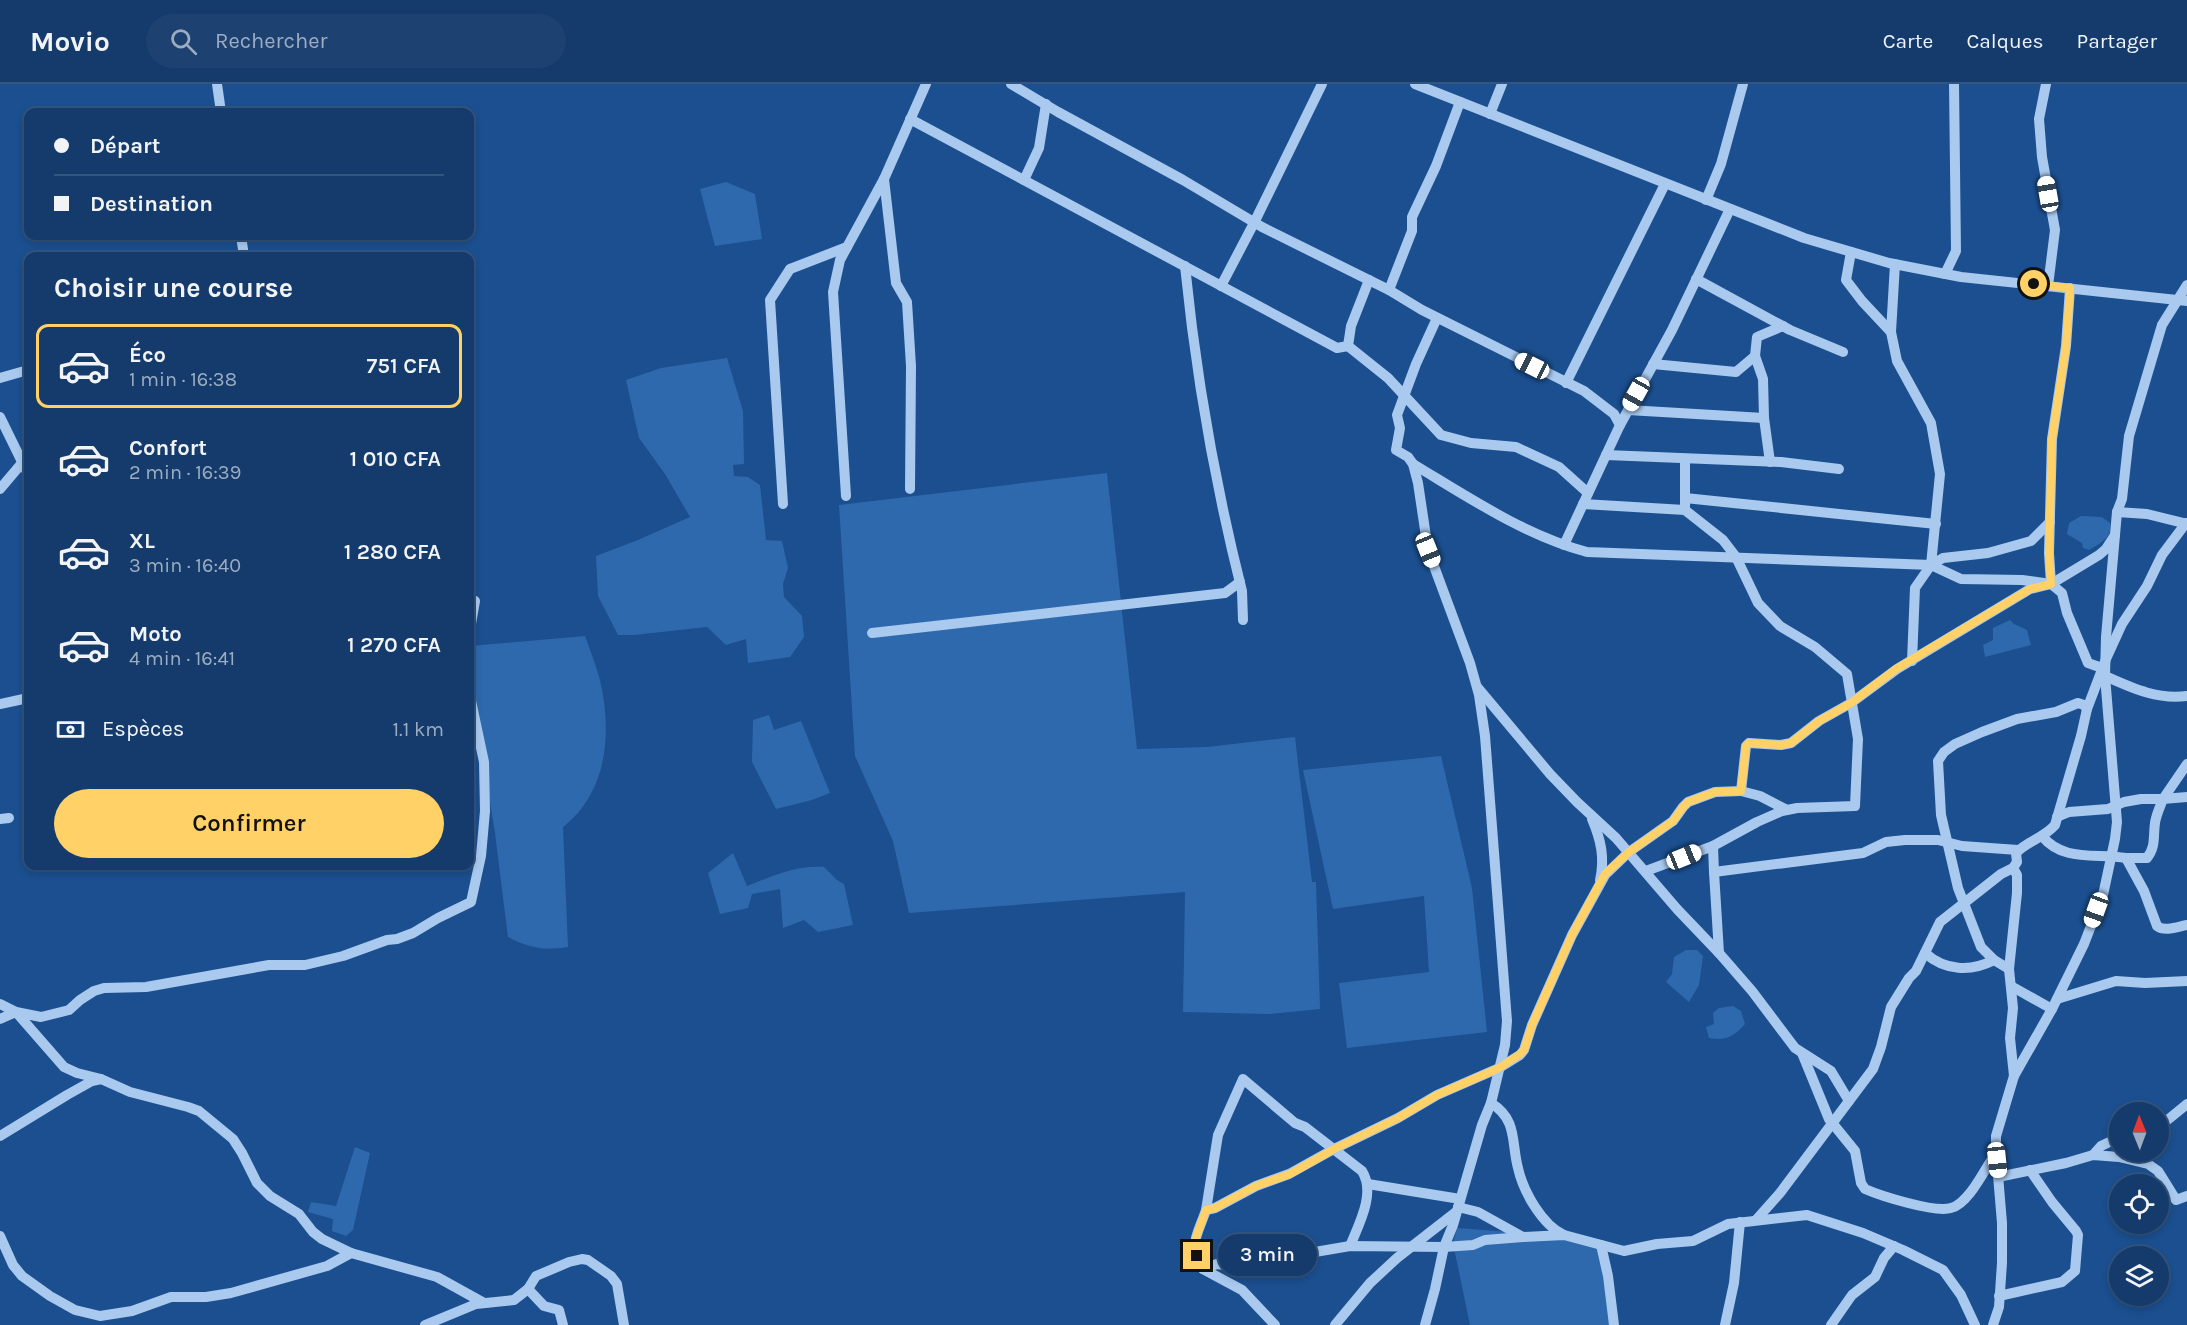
<!DOCTYPE html>
<html lang="fr">
<meta charset="utf-8">
<style>
:root{--surface:#143b6b;--page:#1d4271;--text:#f1f3f6;--muted:#9dadc1;--line:#33557e;--accent:#ffd166}
body{margin:0;font-family:Karla,sans-serif;background:var(--page);color:var(--text);height:100vh;display:flex;flex-direction:column;font-size:22px;white-space:nowrap}
*{box-sizing:border-box;margin:0}
p{font-size:20px;color:var(--muted)}
.icon{flex:none;width:33px;height:33px;fill:none;stroke:currentColor;stroke-width:2;stroke-linecap:round;stroke-linejoin:round}
.map{position:relative;flex:1;overflow:hidden}
.sheet{position:absolute;left:24px;top:168px;width:450px;height:618px;display:flex;flex-direction:column;background:var(--surface);border-radius:12px;box-shadow:0 3px 9px #0003,0 0 0 2px var(--line)}
.sheet>*{flex:none}
.hud{position:absolute;left:24px;top:24px;width:450px;height:132px;border-radius:12px;box-shadow:0 3px 9px #0003,0 0 0 2px var(--line);display:grid;align-content:center;height:132px;padding:0 30px;background:var(--surface)}
.needle{width:39px;rotate:359deg}
.fabs{position:absolute;left:2109px;top:1018px;display:grid;gap:12px}
.fabs a{display:grid;place-items:center;width:60px;height:60px;border-radius:50%;background:var(--surface);box-shadow:0 3px 9px #0003,0 0 0 2px var(--line);font-size:30px}
.end{position:absolute;width:27px;height:27px;margin:-14px;border:8px solid #ffd166;background:#111;box-shadow:0 0 0 3px #111}
.from{border-radius:50%}
.bubble{position:absolute;height:42px;border-radius:21px;background:var(--surface);box-shadow:0 3px 9px #0003,0 0 0 2px var(--line);font-size:20px;font-weight:600;line-height:42px;text-align:center}
.car{position:absolute;width:18px;height:36px;margin:-18px -9px;border-radius:8px;box-shadow:0 0 4px 2px #0007;background:linear-gradient(#fff 24%,#345 0 40%,#fff 0 76%,#345 0 86%,#fff 0)}
.hud b{display:flex;align-items:center;gap:21px;height:57px;font-size:22px}
.hud b+b{border-top:2px solid var(--line)}
.hud i{width:15px;height:15px;background:var(--text)}
ul{padding:0;list-style:none}
li{display:flex;align-items:center;gap:18px;height:84px;margin:0 12px 9px;padding:0 18px;border:3px solid transparent;border-radius:12px}
li div{flex:1}
li b{display:block;font-size:22px}
li em{font-style:normal;font-weight:600}
li.on{border-color:var(--accent)}
li>.icon{width:54px;height:54px;stroke-width:1.5}
h2{padding:0 30px;font-size:27px;line-height:72px}
.pay{display:flex;align-items:center;gap:15px;height:66px;padding:0 30px;font-size:22px}
.pay p{margin-inline-start:auto}
.primary-button{display:flex;gap:12px;margin-top:auto;padding:12px 30px}
.primary-button a{flex:1;height:69px;border-radius:36px;background:var(--accent);color:#111;font-size:24px;font-weight:600;line-height:69px;text-align:center}
header{display:flex;align-items:center;gap:36px;box-sizing:border-box;height:84px;padding:0 30px;background:var(--surface);border-bottom:2px solid var(--line)}
header strong{font-size:28px}
nav{display:flex;gap:33px;margin-inline-start:auto;font-size:21px}
.search{width:420px;height:54px;background:var(--page);display:flex;align-items:center;gap:15px;box-sizing:border-box;padding:0 21px;border-radius:33px;color:var(--muted);font-size:22px}
.map>svg:first-child{display:block}
.green{fill:#2e69ad}
.lines{fill:none;stroke-linecap:round;stroke-linejoin:round}
.minor{stroke:#a9c9ee;stroke-width:10}
.route{stroke:#ffd166;stroke-width:8}
</style>
<header>
<strong>Movio</strong>
<div class="search"><svg class="icon" aria-label="search" viewBox="0 0 24 24"><circle cx="10" cy="10" r="6"/><path d="M15 15l6 6"/></svg>Rechercher</div>
<nav><a>Carte</a><a>Calques</a><a>Partager</a></nav>
</header>
<div class="map">
<svg width="2187" height="1241" viewBox="0 0 2187 1241">
<rect width="100%" height="100%" fill="#1b4f8f"/>
<g class="green">
<path d="M726,98l29,12 7,45 -47,7 -15,-57z"/>
<path d="M727,274l16,53 1,53 -11,1 1,11 14,1 12,8 6,55 16,1 6,27 -5,16 1,13 18,19 2,21 -14,20 -42,6 -2,-24 -20,6 -19,-18 -73,8h-16l-20,-39 -2,-40 42,-16 52,-23 -25,-43 -26,-36 -13,-58 35,-12z"/>
<path d="M1107,389l30,276 70,-2 88,-10 17,145h4l4,127 -51,5 -86,-2 2,-120 -276,21 -16,-72 -38,-85 -16,-251z"/>
<path d="M2081,432l21,1 8,6c3,15 -10,20 -21,27l-6,-2 -1,-5 -15,-9 2,-11z"/>
<path d="M2010,536l4,4 13,6 4,15 -46,12 -2,-12 10,-5v-12z"/>
<path d="M585,552c5,14 11,29 15,44 12,52 8,112 -37,147l5,120c-23,4 -39,1 -60,-10l-13,-104 -25,-151v-36z"/>
<path d="M769,631l5,15 27,-9 29,72 -18,7 -36,9 -24,-47 1,-42z"/>
<path d="M1441,672l31,132 15,144 -140,16 -8,-65 90,-11 -5,-76 -91,13 -30,-139z"/>
<path d="M733,769l14,33c26,-10 49,-21 77,-19l13,13 7,4 9,41 -35,7 -14,-12 -21,8 -3,-39 -28,5 -4,14 -28,6 -12,-41z"/>
<path d="M1686,866h11l6,6 -4,29 -10,17 -23,-20 6,-8 2,-17z"/>
<path d="M1733,922l8,5 4,13c-11,13 -20,17 -36,14l-3,-11 8,-3 -1,-11 6,-5z"/>
<path d="M355,1063l15,6 -17,77 -7,6 -14,-5 1,-12 -25,-7 3,-10 25,4z"/>
<path d="M1457,1144l106,8 40,12 14,77h-147l-17,-82z"/>
</g>
<g class="lines">
<g class="minor">
<path d="M217,0l4,28"/>
<path d="M1011,0l47,28 125,68 79,47 127,63 33,20 162,81 30,23 6,11"/>
<path d="M1415,0l389,154 85,25 72,14 226,24"/>
<path d="M2046,0l-7,35 3,38 13,73 -7,56"/>
<path d="M1490,30l12,-30"/>
<path d="M910,35l427,229 11,-2"/>
<path d="M1024,96l15,-32 7,-44"/>
<path d="M1706,116l15,-36 22,-80"/>
<path d="M241,152l3,20"/>
<path d="M1851,168l-5,28 16,21 29,31 6,29 34,62 9,51 -9,91 -16,23 -3,73"/>
<path d="M1185,182c11,110 30,218 57,325l1,29"/>
<path d="M1945,190l11,-23 -2,-167"/>
<path d="M1696,195l94,51 53,22"/>
<path d="M1369,196l-18,46 -3,20 40,32 53,57 30,8 45,4 43,20 29,26"/>
<path d="M1221,202l33,-63 68,-139"/>
<path d="M1389,206l23,-59v-14l24,-51 24,-64"/>
<path d="M1891,248l4,-68"/>
<path d="M1755,272l8,23 1,39 6,44"/>
<path d="M1653,280l83,8 19,-16 2,-19 26,-11"/>
<path d="M0,294l28,-8"/>
<path d="M1566,299l99,-199"/>
<path d="M1628,326l136,8"/>
<path d="M0,333l28,57"/>
<path d="M1606,371l175,7 58,7"/>
<path d="M1413,380c55,33 111,71 174,88l344,13 30,14 61,1 29,4 11,9 5,20 21,50 17,6"/>
<path d="M0,405l22,-26"/>
<path d="M910,405l1,-123 -4,-64 -11,-19 -12,-104 42,-95"/>
<path d="M846,412l-13,-204 7,-32 44,-81"/>
<path d="M1685,414l251,26"/>
<path d="M783,420l-13,-204 20,-31 57,-22"/>
<path d="M1583,420l102,6"/>
<path d="M2117,428l30,2 40,10"/>
<path d="M1564,461l56,-120 52,-95 58,-121"/>
<path d="M1931,481l12,-7 45,-5 43,-12 19,-19"/>
<path d="M2051,500l-2,-31 3,-114 14,-93 4,-58"/>
<path d="M470,517h5l-5,28"/>
<path d="M872,549l353,-40 15,-11"/>
<path d="M2105,592c27,12 52,24 82,20"/>
<path d="M1478,604l72,86 27,28 39,36 61,71 42,44 33,38 43,57 36,23 18,30"/>
<path d="M0,620l28,-6"/>
<path d="M1741,707l19,5 27,14"/>
<path d="M2057,733l12,-5 39,-3 16,-7 17,-3h22l24,-35"/>
<path d="M0,735l9,-1"/>
<path d="M1592,735c9,21 13,39 8,61"/>
<path d="M2042,752c21,26 53,17 84,22l18,33 13,35c8,6 20,1 30,-1"/>
<path d="M1713,762l1,26"/>
<path d="M2126,774h21c9,-11 6,-22 8,-35 1,-8 5,-16 8,-24l24,-2"/>
<path d="M2013,784l4,7v18l-8,76 4,39 -3,30 4,38"/>
<path d="M1646,787l67,-25 44,-24 25,-11 15,-3 58,-2 3,-67 -11,-65 -32,-27 -35,-21 -22,-23 -22,-46 -13,-17 -38,-30v-51"/>
<path d="M1719,869l-5,-81 149,-19 23,-11 19,-2h33l24,6 56,4"/>
<path d="M1925,869c20,18 46,19 69,7"/>
<path d="M2009,885l-15,-9 -13,-13 -23,-59 -17,-73 -3,-54 6,-9 11,-8 27,-12 35,-13 39,-7 22,-9 6,2 3,4"/>
<path d="M2011,902l41,23"/>
<path d="M2057,915l59,-18 29,2 42,-2"/>
<path d="M0,920l16,8 25,5 28,-7 11,-10 14,-9 10,-3 42,-1 123,-22h36l38,-9 44,-16 10,-1 16,-6 25,-15 33,-16 10,-46 4,-45 -1,-49 -14,-66"/>
<path d="M0,935l16,-7 48,55 13,6 24,6"/>
<path d="M1802,969l27,66 26,32 6,32 4,6c16,7 70,24 86,19 16,-4 31,-33 39,-46l7,-2"/>
<path d="M1491,1019c27,17 20,39 27,65 5,23 24,57 46,67"/>
<path d="M2158,1041l7,-3 22,-18"/>
<path d="M0,1052l67,-41 25,-14 9,-2 29,13 58,15 11,4 34,28 9,14 15,30 13,13 29,18 14,18 9,7 29,14"/>
<path d="M2093,1071l8,-9 19,-9"/>
<path d="M1998,1093l68,-14 27,-8 26,2 29,7 10,7 18,29 11,-4"/>
<path d="M1368,1100l92,15"/>
<path d="M1458,1123l20,5 45,25 41,-2 60,16 33,-7 36,-3 35,-17 79,-9 56,18 40,17 40,20 18,25 14,30"/>
<path d="M1206,1126l12,-75 25,-56 52,44 10,4 57,44c14,22 -3,53 -12,75"/>
<path d="M1756,1136l24,-27 93,-124 8,-22 10,-40 18,-29 7,-7 24,-49 61,-48 12,-6 4,-6 -1,-9c11,-12 28,-15 39,-28l26,-89 6,-27 19,-50 16,-35 25,-38 15,-31 24,-32"/>
<path d="M0,1152l13,29 9,11 28,20 25,14 25,6 32,-5 39,-14h35l25,-4 96,-27 24,-13 86,24 47,26"/>
<path d="M1601,1161l7,31 6,49"/>
<path d="M1203,1185l14,-5 44,6 15,-3 39,-15 35,-6 94,1 29,-2 12,-5 38,-3"/>
<path d="M528,1205l16,17 15,4 4,15"/>
<path d="M1999,1212l63,-14 13,-11 3,-36 -2,-4 -24,-29 -22,-32"/>
<path d="M425,1241l51,-21 38,-4 14,-11 8,-13 33,-14 13,-3 6,1 13,9 10,7 6,8 7,41"/>
<path d="M1275,1241l-33,-35 -39,-21c-16,-24 -5,-35 3,-59l9,-2 41,-22 33,-12 45,-25 64,-31 39,-23 62,-27 21,-13 4,-5 8,-25 40,-90 33,-60 24,-23 44,-31 10,-14 5,-5 27,-10 26,-1 5,-45 3,-3 32,2 10,-2 28,-22 32,-18 46,-34 133,-80 21,-5 48,-29 7,-6 9,-14"/>
<path d="M1335,1241l35,-42 27,-25 59,-46"/>
<path d="M1425,1241l10,-36 9,-42 9,-22 29,-100 9,-22 14,-58 2,-24 -22,-285 -6,-41 -9,-32 -42,-113 -10,-67 -5,-19 -5,-7 -12,-7 4,-22 -3,-13 19,-51 21,-46"/>
<path d="M1725,1241l9,-42 6,-61"/>
<path d="M1831,1241l21,-30 23,-18 9,-19 10,-12"/>
<path d="M1993,1241l6,-18 3,-44v-40l-6,-72v-15l18,-60 38,-67 32,-65 19,-49 12,-56 2,-17 -12,-146 1,-39 11,-125 5,-13 7,-63 33,-111 25,-40"/>
</g>
</g>
<g class="lines">
<path class="route" d="M1197,1172l-3,-13 12,-33 9,-2 41,-22 34,-12 44,-25 64,-31 39,-23 62,-27 21,-14 4,-4 8,-25 40,-90 33,-61 24,-22 44,-31 10,-14 5,-5 27,-10 26,-1 5,-45 3,-3 32,2 10,-2 28,-22 32,-18 45,-34 134,-80 21,-5 -2,-31 3,-114 14,-93 4,-58 -36,-4"/>
</g>
</svg>
<div class="fabs">
<a><svg class="needle" viewBox="-14 -14 28 28"><path d="M0-13l5 13h-10z" fill="#e53935"/><path d="M0 13l5-13h-10z" fill="#9dadc1"/></svg></a>
<a><svg class="icon" aria-label="locate" viewBox="0 0 24 24"><circle cx="12" cy="12" r="6"/><path d="M12 2v4M12 18v4M2 12h4M18 12h4"/></svg></a>
<a><svg class="icon" aria-label="layers" viewBox="0 0 24 24"><path d="M12 4l9 5-9 5-9-5zM3 14l9 5 9-5"/></svg></a>
</div>
<i class="end from" style="left:2034px;top:200px"></i>
<i class="end" style="left:1197px;top:1172px"></i>
<div class="bubble" style="left:1218px;top:1150px;width:99px">3 min</div>
<i class="car" style="left:2048px;top:110px;rotate:350deg"></i>
<i class="car" style="left:1532px;top:282px;rotate:296deg"></i>
<i class="car" style="left:1636px;top:310px;rotate:209deg"></i>
<i class="car" style="left:1428px;top:466px;rotate:158deg"></i>
<i class="car" style="left:1684px;top:773px;rotate:68deg"></i>
<i class="car" style="left:2096px;top:826px;rotate:200deg"></i>
<i class="car" style="left:1997px;top:1076px;rotate:174deg"></i>
<div class="hud">
<b><i class="from"></i>Départ</b>
<b><i></i>Destination</b>
</div>
<section class="sheet">
<h2>Choisir une course</h2>
<ul>
<li class="on"><svg class="icon" aria-label="car" viewBox="0 0 24 24"><path d="M5 17H2v-5l4-1 3-4h7l3 4 3 1v5h-3M9 17h6M6 11h13"/><circle cx="7" cy="17" r="2"/><circle cx="17" cy="17" r="2"/></svg><div><b>Éco</b><p>1 min · 16:38</p></div><em>751 CFA</em></li>
<li><svg class="icon" aria-label="car" viewBox="0 0 24 24"><path d="M5 17H2v-5l4-1 3-4h7l3 4 3 1v5h-3M9 17h6M6 11h13"/><circle cx="7" cy="17" r="2"/><circle cx="17" cy="17" r="2"/></svg><div><b>Confort</b><p>2 min · 16:39</p></div><em>1 010 CFA</em></li>
<li><svg class="icon" aria-label="car" viewBox="0 0 24 24"><path d="M5 17H2v-5l4-1 3-4h7l3 4 3 1v5h-3M9 17h6M6 11h13"/><circle cx="7" cy="17" r="2"/><circle cx="17" cy="17" r="2"/></svg><div><b>XL</b><p>3 min · 16:40</p></div><em>1 280 CFA</em></li>
<li><svg class="icon" aria-label="car" viewBox="0 0 24 24"><path d="M5 17H2v-5l4-1 3-4h7l3 4 3 1v5h-3M9 17h6M6 11h13"/><circle cx="7" cy="17" r="2"/><circle cx="17" cy="17" r="2"/></svg><div><b>Moto</b><p>4 min · 16:41</p></div><em>1 270 CFA</em></li>
</ul>
<div class="pay"><svg class="icon" aria-label="cash" viewBox="0 0 24 24"><path d="M3 7h18v10H3z"/><circle cx="12" cy="12" r="2"/></svg>Espèces<p>1.1 km</p></div>
<div class="primary-button"><a>Confirmer</a></div>
</section>
</div>
